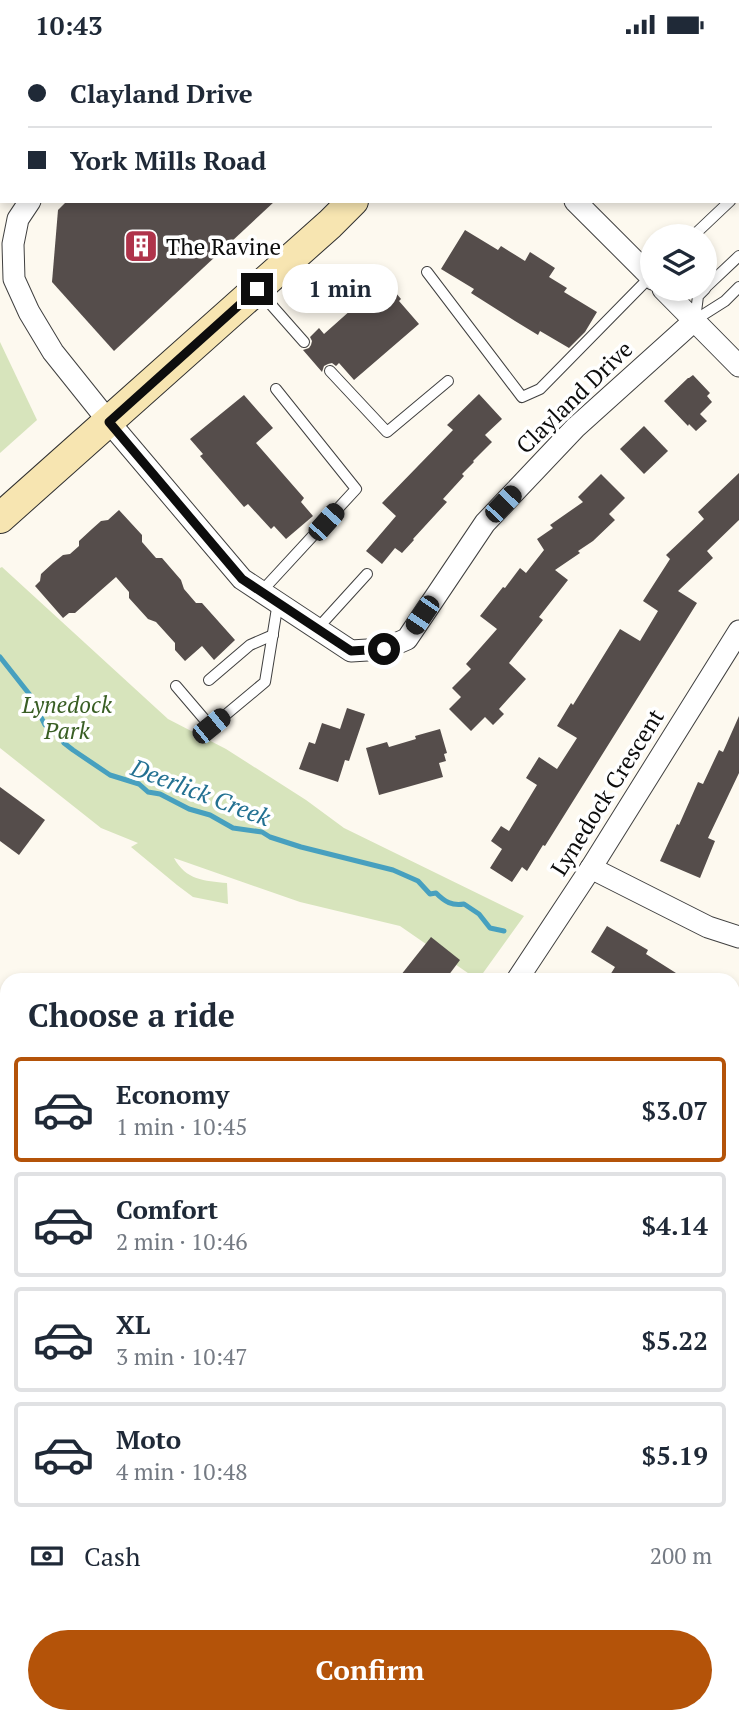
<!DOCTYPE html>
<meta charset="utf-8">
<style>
:root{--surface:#fff;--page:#f6f6f7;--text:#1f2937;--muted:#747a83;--line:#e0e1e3;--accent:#b45309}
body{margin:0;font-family:"PT Serif",serif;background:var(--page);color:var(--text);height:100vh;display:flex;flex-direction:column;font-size:26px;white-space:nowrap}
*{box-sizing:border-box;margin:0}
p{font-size:23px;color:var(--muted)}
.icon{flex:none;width:38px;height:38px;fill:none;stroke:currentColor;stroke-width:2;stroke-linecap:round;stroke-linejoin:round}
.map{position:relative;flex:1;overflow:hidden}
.drawer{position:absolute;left:0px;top:924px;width:740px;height:751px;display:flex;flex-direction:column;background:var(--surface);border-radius:21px 21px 0 0;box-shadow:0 4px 10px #0003}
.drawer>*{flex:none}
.banner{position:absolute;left:0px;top:0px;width:740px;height:154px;box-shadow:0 4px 10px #0003;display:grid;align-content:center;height:154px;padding:0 28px;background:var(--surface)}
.buttons{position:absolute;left:640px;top:175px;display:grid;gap:14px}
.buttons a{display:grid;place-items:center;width:77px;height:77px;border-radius:50%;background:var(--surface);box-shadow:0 4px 10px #0003;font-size:35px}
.end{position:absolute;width:32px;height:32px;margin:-16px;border:9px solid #0d0d0d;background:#fff;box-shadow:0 0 0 4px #fff}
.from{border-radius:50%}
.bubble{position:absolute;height:49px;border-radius:24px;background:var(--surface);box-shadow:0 4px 10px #0003;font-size:23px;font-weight:700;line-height:49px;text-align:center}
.car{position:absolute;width:21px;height:42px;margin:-21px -10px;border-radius:9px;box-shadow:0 0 5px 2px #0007;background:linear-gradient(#222 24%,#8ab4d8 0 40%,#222 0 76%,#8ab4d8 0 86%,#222 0)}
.banner b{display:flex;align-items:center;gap:24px;height:66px;font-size:26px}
.banner b+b{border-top:2px solid var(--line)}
.banner i{width:18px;height:18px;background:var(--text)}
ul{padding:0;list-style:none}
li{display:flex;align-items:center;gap:21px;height:105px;margin:0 14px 10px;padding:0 14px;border:4px solid var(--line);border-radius:7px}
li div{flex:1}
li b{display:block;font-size:26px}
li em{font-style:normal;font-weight:700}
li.active{border-color:var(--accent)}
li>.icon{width:63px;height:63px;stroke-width:1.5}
h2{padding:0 28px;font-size:32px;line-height:84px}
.pay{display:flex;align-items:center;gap:18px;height:77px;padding:0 28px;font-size:26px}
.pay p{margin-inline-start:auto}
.button{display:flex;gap:14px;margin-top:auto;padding:14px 28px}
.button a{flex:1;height:80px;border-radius:42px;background:var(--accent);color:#fff;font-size:28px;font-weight:700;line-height:80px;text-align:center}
.status{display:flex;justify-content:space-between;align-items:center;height:49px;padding:0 35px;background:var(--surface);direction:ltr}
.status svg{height:19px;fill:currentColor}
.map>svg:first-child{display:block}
.green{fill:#d7e4bc}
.pitch{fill:#e6edcd}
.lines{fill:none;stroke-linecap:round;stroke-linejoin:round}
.stream{stroke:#47a0bf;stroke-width:5}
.building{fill:#554d4b}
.service-casing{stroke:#404040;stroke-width:12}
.minor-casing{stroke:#404040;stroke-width:23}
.tertiary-casing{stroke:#404040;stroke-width:28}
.secondary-casing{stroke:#2f2f2f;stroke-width:32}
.service{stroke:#fff;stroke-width:10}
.minor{stroke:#fff;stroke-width:21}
.tertiary{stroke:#fff;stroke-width:26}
.secondary{stroke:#f7e5b1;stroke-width:30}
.route{stroke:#0d0d0d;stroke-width:9}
.labels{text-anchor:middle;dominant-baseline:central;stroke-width:7;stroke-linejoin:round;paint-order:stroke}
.poi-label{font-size:23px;fill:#0d0d0d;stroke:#fff;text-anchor:start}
.street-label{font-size:23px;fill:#0d0d0d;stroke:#fff}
.park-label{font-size:23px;font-style:italic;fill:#395e24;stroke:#fff}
.water-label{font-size:24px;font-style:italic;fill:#237192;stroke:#fff}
</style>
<div class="status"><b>10:43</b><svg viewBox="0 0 49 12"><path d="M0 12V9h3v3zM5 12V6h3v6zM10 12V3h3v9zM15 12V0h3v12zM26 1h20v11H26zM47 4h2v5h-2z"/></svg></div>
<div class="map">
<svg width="739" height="1674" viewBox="0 0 739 1674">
<rect width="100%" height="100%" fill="#fdf9ef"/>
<g class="green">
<path d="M0,293l37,78 -37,33z"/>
<path d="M2,518l166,152 58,30 80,51 38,28 180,88 -46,64 -78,-54 -100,-24 -126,-44c12,22 30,23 53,25l1,21 -35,-7 -16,-12 -46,-38 7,-4 -37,-15 -101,-80v-180z"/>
</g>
<path class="pitch" d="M733,1182l6,3v102l-6,-2z"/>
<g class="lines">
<g class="stream">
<path d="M0,608l30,38 15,30 13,7 6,11 9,7 37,25 29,9 9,8 12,2 29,15 21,6 23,13 29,4 8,5 31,10 92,23 25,11 12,13 6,-1c9,9 16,13 28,11l15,10 11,14 14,3"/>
<path d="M733,1106l6,2"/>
</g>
</g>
<g class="building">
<path d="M67,152h208l-161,150 -62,-69 6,-72z"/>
<path d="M465,181l33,20 3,-4 24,15 5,-9 25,16 -6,9 18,11 -3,4 33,20 -12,20 -16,16 -29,-17 -2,4 -23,-14 -44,-28 3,-4 -33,-20z"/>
<path d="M386,232l15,18 -2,2 20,23 -65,56 -15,-17 -3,3 -4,-3 -4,1 -4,2 -2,6 -19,-22 6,-2 2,-3 1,-4 -2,-4 9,-9 5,6 55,-49 1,1z"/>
<path d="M693,326l17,18 -3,3 5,6 -12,12 7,7 -11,10 -7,-7 -1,2 -24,-25 24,-23h1z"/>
<path d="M479,345l23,25 -17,16 7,7 -19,19 1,1 -12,12 2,2 -21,23 4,3 -34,37 1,1 -12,13 -7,-5 -13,16 -16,-13 30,-35 -14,-13 71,-73 -6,-5z"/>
<path d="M244,346l29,33 -17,15 48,55 -3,4 12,14 -27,23 -12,-13 -3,3 -23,-25 -4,3 -44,-51 3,-2 -13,-15z"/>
<path d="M644,377l24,25 -24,23 -24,-25z"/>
<path d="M739,424v47l-32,31 6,7 -35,33 19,12 -152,243 -2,-1 -16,26 -5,-4 -10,15 -22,-14 12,-19 -11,-8 10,-15 8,5 28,-46 -11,-7 13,-21 18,12 20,-31 -20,-12 14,-23 2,2 47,-76 20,12 18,-30 -15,-10 27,-42 -4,-4 38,-36 -6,-7z"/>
<path d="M601,425l24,24 -16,16 6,6 -22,21 -15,10 2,2 -25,17 13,10 -29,37 4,3 -34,43 17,16 -27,30 5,5 -11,11 -8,-8 -14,14 -22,-22 12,-12 -9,-9 19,-19 -5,-5 31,-35 -17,-13 23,-29 2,1 15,-20 6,5 18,-23 -7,-11 16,-11 -3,-3 33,-23 -5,-5z"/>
<path d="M119,461l23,25v7l14,16h6l19,22 3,9 12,14h6l33,37 -21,20 -12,-14 -17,15 -10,-11v-7l-19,-21 -8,-3 -19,-21v-6l-13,-15 -41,36h-6l-6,5 -28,-32 5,-5 1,-7 12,-11 10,-8 7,-1 9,-8v-5l13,-12 9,-8 7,-1z"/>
<path d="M347,659l18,6 -16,47 -4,-1 -7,22 -39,-13 10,-27 6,2 7,-21 18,6z"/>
<path d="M739,667v57l-31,65 7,3 -15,37 -40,-17 17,-37 2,1 19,-43 5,2 16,-34 4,2z"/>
<path d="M440,680l7,24 -3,1 2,7 -7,2 4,14 -64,18 -13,-47 21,-6 2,5 27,-8 -1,-3z"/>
<path d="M0,738l45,33 -26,35 -19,-14z"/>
<path d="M607,877l41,24 -2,4 41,26h-80l8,-13 -24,-15z"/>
<path d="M431,888l29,23 -15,20h-48z"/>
</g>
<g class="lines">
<g class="service-casing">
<g id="service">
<path d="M726,0l1,2"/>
<path d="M738,21l1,1"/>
<path d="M738,145l1,-1"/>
<path d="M693,187l37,-35"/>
<path d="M427,223l95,125 18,-8 111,-113"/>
<path d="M705,239l34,-32"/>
<path d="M259,242l45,51"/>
<path d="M695,271l30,-19 14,-14"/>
<path d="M695,271l3,-24 7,-7"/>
<path d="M330,322l57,61 61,-51"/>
<path d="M261,543l95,-103 -80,-100"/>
<path d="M317,580l50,-55"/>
<path d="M209,631l41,-35 23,-10"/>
<path d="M176,637l35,41 54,-45 13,-80"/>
<path d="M206,1674l8,-6"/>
</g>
</g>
<g class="minor-casing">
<g id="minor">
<path d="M189,2l2,-2"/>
<path d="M30,152l-12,18 -5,25 1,35 15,33 24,40 56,70 133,157 109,72 33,-2 23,-10 78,-116 90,-95 120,-108"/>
<path d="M575,152l78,78"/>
<path d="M663,240l76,77"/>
<path d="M591,819l117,59 31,10"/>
<path d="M517,931l74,-112 148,-237"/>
<path d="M0,1076l7,-3"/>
<path d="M0,1245l7,12"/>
<path d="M0,1633l7,-7"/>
<path d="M733,1665l6,6"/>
<path d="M405,1668l5,6"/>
</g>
</g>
<g class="tertiary-casing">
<path id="tertiary" d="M423,0l2,2"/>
</g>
<g class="secondary-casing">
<g id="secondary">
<path d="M516,2l3,-2"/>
<path d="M0,469l330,-294 23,-23"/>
</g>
</g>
<use href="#service" class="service"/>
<use href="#minor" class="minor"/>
<use href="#tertiary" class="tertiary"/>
<use href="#secondary" class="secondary"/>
</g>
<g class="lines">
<path class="route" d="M257,240l-148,133 133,157 109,72 33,-2"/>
</g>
<defs>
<g id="building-square" transform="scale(1.75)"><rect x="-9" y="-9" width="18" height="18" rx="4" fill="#af344b" stroke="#fff"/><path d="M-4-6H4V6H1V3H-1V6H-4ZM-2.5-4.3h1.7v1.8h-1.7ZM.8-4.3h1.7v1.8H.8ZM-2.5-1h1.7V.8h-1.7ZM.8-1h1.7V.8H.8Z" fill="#fff"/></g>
</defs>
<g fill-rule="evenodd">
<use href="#building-square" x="141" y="197"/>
</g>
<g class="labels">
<g class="poi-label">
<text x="166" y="197">The Ravine</text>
</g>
<g class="street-label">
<text transform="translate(574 348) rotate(-44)">Clayland Drive</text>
<text transform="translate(607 743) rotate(-58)">Lynedock Crescent</text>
</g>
<g class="park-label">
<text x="67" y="655">Lynedock<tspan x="67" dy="26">Park</tspan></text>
</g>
<g class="water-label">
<text transform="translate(201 743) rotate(21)">Deerlick Creek</text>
</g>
</g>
</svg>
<div class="buttons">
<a><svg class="icon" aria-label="layers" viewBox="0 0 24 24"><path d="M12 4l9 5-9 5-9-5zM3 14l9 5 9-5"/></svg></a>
</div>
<i class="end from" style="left:384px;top:600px"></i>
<i class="end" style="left:257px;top:240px"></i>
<div class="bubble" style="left:282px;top:215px;width:116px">1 min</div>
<i class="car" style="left:503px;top:455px;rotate:44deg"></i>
<i class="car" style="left:326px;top:473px;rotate:42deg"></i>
<i class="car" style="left:422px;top:566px;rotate:214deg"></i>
<i class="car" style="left:211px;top:677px;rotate:51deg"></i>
<div class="banner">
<b><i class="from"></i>Clayland Drive</b>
<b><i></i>York Mills Road</b>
</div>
<section class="drawer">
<h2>Choose a ride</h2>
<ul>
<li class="active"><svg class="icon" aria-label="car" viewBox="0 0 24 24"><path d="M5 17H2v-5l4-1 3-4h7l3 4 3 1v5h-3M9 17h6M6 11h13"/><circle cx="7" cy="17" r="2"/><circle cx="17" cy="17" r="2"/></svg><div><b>Economy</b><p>1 min · 10:45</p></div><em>$3.07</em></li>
<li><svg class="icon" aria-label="car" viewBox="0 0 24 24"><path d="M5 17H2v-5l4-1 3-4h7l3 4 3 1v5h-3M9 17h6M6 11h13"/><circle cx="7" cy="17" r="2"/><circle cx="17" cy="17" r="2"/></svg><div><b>Comfort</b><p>2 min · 10:46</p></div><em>$4.14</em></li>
<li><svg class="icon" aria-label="car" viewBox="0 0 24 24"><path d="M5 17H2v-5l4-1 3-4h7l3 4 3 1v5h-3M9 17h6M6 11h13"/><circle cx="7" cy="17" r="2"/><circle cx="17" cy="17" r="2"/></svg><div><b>XL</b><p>3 min · 10:47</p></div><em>$5.22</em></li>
<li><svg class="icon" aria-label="car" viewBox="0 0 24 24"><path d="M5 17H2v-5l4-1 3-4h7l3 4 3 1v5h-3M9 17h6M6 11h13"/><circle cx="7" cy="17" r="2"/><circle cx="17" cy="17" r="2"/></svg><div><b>Moto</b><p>4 min · 10:48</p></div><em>$5.19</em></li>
</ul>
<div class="pay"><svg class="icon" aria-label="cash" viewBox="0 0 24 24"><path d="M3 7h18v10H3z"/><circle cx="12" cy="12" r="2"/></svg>Cash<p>200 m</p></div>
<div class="button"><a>Confirm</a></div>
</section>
</div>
